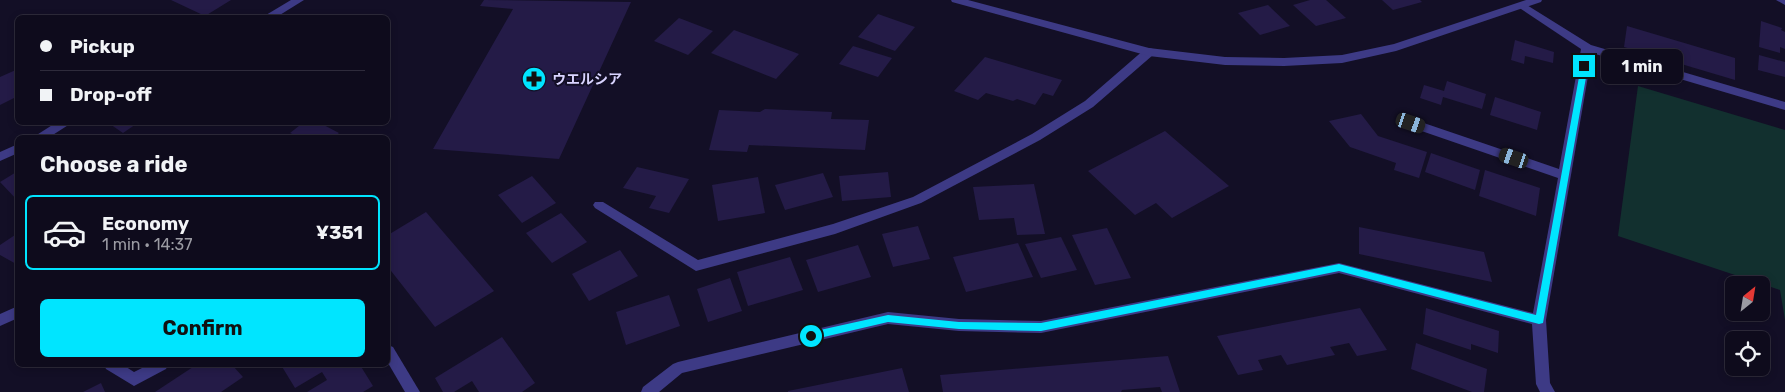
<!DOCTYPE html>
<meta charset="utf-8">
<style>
:root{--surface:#0e0b1c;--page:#1c1929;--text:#f1f3f6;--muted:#9b9ba3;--line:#2e2b3b;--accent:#00e5ff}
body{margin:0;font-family:Rubik,"Noto Sans JP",sans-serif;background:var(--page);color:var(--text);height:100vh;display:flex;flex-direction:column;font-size:19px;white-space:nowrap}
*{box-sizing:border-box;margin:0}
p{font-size:16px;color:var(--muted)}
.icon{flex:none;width:28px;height:28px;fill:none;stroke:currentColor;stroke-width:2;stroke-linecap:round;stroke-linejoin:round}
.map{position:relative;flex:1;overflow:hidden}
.details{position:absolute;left:15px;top:135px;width:375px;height:232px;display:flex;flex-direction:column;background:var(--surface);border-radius:8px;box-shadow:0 2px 8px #0003,0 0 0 1px var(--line)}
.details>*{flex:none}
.guide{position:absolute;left:15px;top:15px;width:375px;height:110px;border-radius:8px;box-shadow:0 2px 8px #0003,0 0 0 1px var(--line);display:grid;align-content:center;height:110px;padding:0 25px;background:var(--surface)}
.needle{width:32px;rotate:30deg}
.controls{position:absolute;left:1725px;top:276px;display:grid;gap:10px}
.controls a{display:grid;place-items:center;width:45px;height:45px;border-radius:8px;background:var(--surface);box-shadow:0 2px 8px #0003,0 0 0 1px var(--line);font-size:25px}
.end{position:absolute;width:22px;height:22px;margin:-11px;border:6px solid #00e5ff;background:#111;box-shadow:0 0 0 2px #111}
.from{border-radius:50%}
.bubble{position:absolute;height:35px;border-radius:8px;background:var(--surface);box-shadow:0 2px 8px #0003,0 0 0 1px var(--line);font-size:16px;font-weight:700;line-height:35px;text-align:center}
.car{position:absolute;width:15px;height:30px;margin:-15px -8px;border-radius:6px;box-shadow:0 0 4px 1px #0007;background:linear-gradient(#222 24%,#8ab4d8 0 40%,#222 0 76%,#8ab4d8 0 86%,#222 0)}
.guide b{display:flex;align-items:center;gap:18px;height:48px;font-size:19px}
.guide b+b{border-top:1px solid var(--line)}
.guide i{width:12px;height:12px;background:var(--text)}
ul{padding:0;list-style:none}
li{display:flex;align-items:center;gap:15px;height:75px;margin:0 10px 8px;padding:0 15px;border:2px solid transparent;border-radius:8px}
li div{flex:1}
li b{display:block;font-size:19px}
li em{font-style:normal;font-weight:700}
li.active{border-color:var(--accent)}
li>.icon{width:45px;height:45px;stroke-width:1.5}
h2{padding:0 25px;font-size:22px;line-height:60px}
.button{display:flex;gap:10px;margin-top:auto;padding:10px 25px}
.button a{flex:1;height:58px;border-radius:8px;background:var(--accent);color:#111;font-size:20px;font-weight:700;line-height:58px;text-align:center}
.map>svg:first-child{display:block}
.green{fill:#12302f}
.building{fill:#241b47}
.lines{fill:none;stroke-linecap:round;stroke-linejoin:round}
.minor{fill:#3d3a85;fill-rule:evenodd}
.tertiary{fill:#3d3a85;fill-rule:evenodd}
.route{fill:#00e5ff}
.labels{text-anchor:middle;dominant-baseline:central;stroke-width:4;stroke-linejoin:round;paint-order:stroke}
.poi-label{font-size:14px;font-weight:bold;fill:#d9d4ff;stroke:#130f26;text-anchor:start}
</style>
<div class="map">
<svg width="1785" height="392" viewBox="0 0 1785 392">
<rect width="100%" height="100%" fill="#130f26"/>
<path class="green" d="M1638,86l147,44v190l-5,-30 -162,-54z"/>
<g class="building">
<path d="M171,0h60l-26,16z"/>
<path d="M484,0l147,2 -72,157 -126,-10 80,-140 -33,-3z"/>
<path d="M1310,0h16l20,18 -30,8 -23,-21z"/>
<path d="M1382,0h38l2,2 -29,8z"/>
<path d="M1268,5l22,21 -30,9 -22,-22z"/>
<path d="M878,14l37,13 -20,24 -37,-14z"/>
<path d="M679,18l34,13 -25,24 -34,-14z"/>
<path d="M1761,21l21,7 -1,2 4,2v17l-5,-2v6l-21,-6z"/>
<path d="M1627,26l108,32v22l-111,-33z"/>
<path d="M734,30l65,24 -23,25 -65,-26z"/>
<path d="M1515,40l39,12 -1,11 -28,-7 -1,8 -13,-4z"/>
<path d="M853,46l39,12 -14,19 -39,-13z"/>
<path d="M1759,55l26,7v15l-27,-7z"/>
<path d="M985,57l77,23 -9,16 -10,-3 -8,12 -18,-6 -4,2 -27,-8 -8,7 -24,-9z"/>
<path d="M18,69v27l-18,9v-28z"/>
<path d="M1447,81l39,13 -4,15 -39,-12 -2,8 -21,-7 4,-13 20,6z"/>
<path d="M1495,97l46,15 -4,18 -47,-15z"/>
<path d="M765,109l67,3 -1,7 38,1 -4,30 -116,-5 -2,7 -38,-2 10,-40 41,2z"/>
<path d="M1361,114l17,22 49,16 -8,26 -25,-8 2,-7 -46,-16 -21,-26z"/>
<path d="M107,122h32l-16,11z"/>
<path d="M304,122h14l21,11 -6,5h-38l2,-2 -7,-3z"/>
<path d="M1165,131l64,55 -57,32 -16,-15 -21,12 -47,-44z"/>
<path d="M1431,153l49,17 -5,20 -50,-18z"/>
<path d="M637,167l52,12 -20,34 -20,-5 7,-12 -33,-8z"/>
<path d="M1485,170l55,18 -4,28 -57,-20z"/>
<path d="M18,171v30l-18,-19z"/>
<path d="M888,172l3,25 -49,4 -3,-25z"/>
<path d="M823,173l10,24 -48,13 -10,-25z"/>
<path d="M532,176l24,27 -34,20 -24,-28z"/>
<path d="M758,177l7,36 -47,8 -6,-36z"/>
<path d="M1034,184l11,50 -28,1 -3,-17 -35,2 -6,-33z"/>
<path d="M426,212l68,79 -59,36 -47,-60v-32z"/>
<path d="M561,213l26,29 -35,21 -26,-30z"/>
<path d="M918,226l12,33 -37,8 -11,-33z"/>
<path d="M1359,227l125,25 8,30 -133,-28z"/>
<path d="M1107,228l24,50 -36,7 -23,-50z"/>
<path d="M18,233v32l-18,-10v-10z"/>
<path d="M1061,237l16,33 -36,8 -16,-34z"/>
<path d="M1018,243l15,34 -67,15 -13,-35z"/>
<path d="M858,245l13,32 -53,15 -12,-32z"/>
<path d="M620,250l18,26 -49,25 -17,-27z"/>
<path d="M790,257l13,33 -55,16 -11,-34z"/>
<path d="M730,278l12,33 -34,11 -11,-33z"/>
<path d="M669,295l11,31 -54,19 -10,-33z"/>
<path d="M1360,308l27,42 -30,6 -8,-13 -19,4 5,8 -48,10 -6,-10 -23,5 5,10 -25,5 -21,-39z"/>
<path d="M1426,308l73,23 -1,22 -27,-9v6l-48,-16z"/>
<path d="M502,337l33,46 -13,9h-43l-7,-11 -18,11h-11l-8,-14z"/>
<path d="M1416,343l71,26 -3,23h-12l-61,-23z"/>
<path d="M1168,356l12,36h-18l-2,-5 -38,3 -1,2h-178l-3,-17z"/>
<path d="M196,365h36l11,12 -22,15h-66z"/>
<path d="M281,365h79l13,21 -10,6h-56l20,-12 -5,-8 -27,16z"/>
<path d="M902,368l7,24h-121v-1z"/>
<path d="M101,383l4,9h-22z"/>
</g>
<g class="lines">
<g class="minor">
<path d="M1776,0h9v5z"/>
<path d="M1522,2l69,43 194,57v8l-193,-57 -46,267 4,63 5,9h-15l-4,-8 -4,-60 -193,-51 -298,60 -82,-2 -71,-7 -206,49 -23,19h-18l2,-5 30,-23 5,-2 210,-50 71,7 82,2 298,-58 194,50 25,-135 -151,-52 -2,-3 2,-3h8l144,49 22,-120 -63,-42 -1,-2z"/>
<path d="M1149,48l4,1 1,3 -1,3 -60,52 -53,33 -119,63 -86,31 -139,37 -101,-63 -2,-3 2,-3h8l95,58 135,-36 80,-27 119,-63 53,-33 60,-52z"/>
<path d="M18,306v12l-18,8v-12z"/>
<path d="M388,345l5,2 27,45h-15l-17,-29z"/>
<path d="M104,365h19l11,7 14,-7h20l-2,4 -32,17 -28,-17z"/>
</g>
<g class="tertiary">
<path d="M291,0h13l-29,18h-14z"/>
<path d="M951,0h17l181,48 76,9 59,1 58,-3 52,-11 132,-44h16l-1,2 -145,49 -54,12 -58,3 -59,-1 -76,-9 -197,-54z"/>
<path d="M57,122h16l-25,16h-16z"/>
<path d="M18,144v9l-18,8v-9z"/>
</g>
</g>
<path class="route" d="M1584,64l4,2 -45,257 -4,1 -200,-53 -298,60 -82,-2 -71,-7 -77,18 -4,-4 4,-4 77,-17 71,7 82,1 298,-59 197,51 45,-249z"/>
<defs>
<g id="pharmacy-disc" transform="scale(1.25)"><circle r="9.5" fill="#00e5ff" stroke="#130f26"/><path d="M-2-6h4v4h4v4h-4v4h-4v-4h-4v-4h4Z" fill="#111"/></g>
</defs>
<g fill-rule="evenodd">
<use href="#pharmacy-disc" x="534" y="79"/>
</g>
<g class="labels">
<g class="poi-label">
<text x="552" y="79">ウエルシア</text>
</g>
</g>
</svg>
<div class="controls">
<a><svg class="needle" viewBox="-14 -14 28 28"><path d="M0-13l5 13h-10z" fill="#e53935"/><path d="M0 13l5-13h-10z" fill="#9b9ba3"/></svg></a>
<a><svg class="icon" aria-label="locate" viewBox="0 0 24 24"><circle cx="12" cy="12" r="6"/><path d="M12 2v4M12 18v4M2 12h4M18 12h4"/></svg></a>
</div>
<i class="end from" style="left:811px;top:336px"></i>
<i class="end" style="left:1584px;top:66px"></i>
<div class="bubble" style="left:1601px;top:49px;width:82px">1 min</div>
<i class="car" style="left:1411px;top:123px;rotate:109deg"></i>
<i class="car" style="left:1514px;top:158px;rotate:289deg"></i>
<div class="guide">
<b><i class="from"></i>Pickup</b>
<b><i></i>Drop-off</b>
</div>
<section class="details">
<h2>Choose a ride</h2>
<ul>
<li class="active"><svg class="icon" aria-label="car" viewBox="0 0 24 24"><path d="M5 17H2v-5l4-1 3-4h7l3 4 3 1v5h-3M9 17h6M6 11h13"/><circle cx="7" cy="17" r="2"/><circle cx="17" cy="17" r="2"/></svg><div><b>Economy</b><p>1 min · 14:37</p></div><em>¥351</em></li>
</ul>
<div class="button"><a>Confirm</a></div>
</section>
</div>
